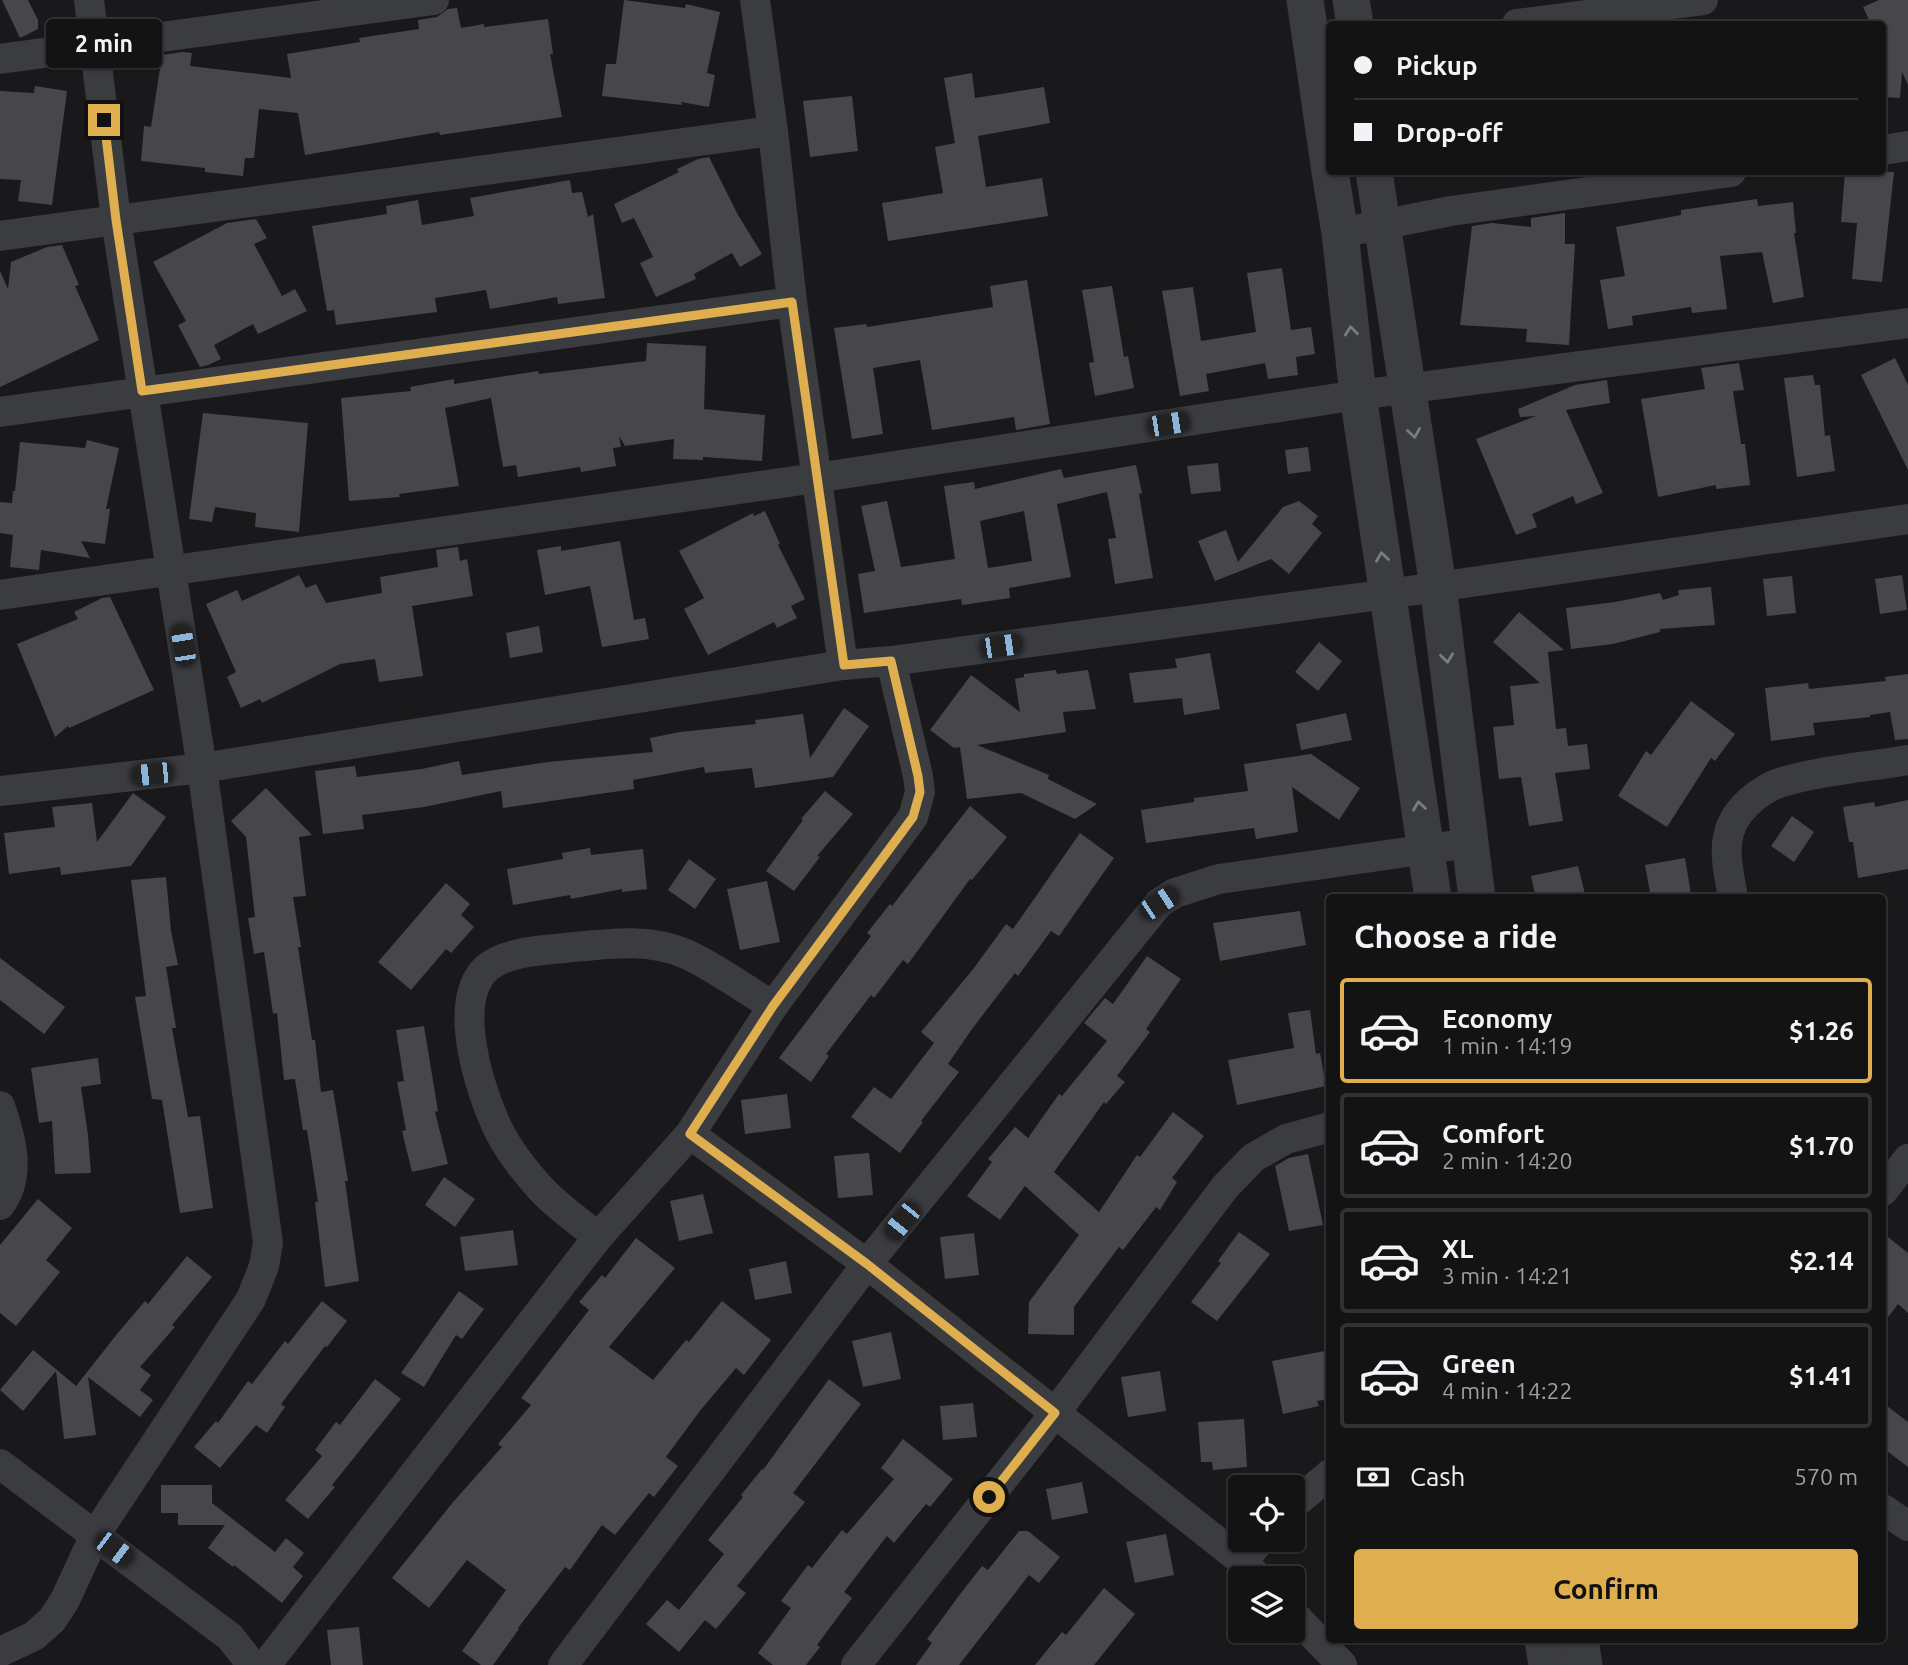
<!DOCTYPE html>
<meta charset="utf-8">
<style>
:root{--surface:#131314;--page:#202022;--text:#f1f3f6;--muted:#9d9ea0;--line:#323234;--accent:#deae4f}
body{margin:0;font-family:Ubuntu,sans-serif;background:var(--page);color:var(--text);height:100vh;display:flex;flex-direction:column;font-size:26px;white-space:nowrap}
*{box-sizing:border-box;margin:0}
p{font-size:23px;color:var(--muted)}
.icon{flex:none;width:38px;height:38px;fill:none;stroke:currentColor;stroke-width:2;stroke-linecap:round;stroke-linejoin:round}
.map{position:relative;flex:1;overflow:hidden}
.drawer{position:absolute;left:1326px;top:894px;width:560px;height:749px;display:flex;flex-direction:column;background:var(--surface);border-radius:7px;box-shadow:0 2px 5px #0004,0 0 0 2px var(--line)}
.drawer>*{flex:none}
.banner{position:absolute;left:1326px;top:21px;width:560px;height:154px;border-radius:7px;box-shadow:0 2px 5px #0004,0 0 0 2px var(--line);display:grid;align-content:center;height:154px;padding:0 28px;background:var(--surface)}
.controls{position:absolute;left:1228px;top:1475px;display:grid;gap:14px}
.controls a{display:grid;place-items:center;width:77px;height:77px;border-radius:7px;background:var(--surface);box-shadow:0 2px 5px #0004,0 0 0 2px var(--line);font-size:35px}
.end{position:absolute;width:32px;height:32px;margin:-16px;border:9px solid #deae4f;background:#111;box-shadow:0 0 0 4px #111}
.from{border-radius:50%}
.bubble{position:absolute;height:49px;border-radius:7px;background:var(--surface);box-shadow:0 2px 5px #0004,0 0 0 2px var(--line);font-size:23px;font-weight:700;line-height:49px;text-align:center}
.car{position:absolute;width:21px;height:42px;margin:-21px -10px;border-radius:9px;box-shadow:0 0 5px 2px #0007;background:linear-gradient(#222 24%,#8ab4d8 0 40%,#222 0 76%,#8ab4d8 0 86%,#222 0)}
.banner b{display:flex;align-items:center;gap:24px;height:66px;font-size:26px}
.banner b+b{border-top:2px solid var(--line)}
.banner i{width:18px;height:18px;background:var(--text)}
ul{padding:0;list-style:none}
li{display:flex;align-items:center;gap:21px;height:105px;margin:0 14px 10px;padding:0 14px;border:4px solid var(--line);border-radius:7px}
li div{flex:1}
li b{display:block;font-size:26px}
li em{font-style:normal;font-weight:700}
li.current{border-color:var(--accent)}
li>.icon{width:63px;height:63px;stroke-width:1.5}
h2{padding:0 28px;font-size:32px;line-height:84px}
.pay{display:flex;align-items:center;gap:18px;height:77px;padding:0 28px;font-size:26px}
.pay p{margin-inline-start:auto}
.primary-button{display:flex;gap:14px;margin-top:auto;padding:14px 28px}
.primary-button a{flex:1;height:80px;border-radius:7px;background:var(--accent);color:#111;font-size:28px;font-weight:700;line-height:80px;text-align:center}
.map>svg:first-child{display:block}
.building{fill:#47474b;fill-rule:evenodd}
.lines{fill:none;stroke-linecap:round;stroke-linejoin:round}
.minor{stroke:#3b3c40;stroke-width:30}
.tertiary{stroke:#3b3c40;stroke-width:37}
.oneway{stroke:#7a7c83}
.route{stroke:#deae4f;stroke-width:9}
</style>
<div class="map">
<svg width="1908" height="1665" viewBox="0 0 1908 1665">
<rect width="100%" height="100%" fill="#19191b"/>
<g class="building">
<path d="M2,0h26l10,20v9l-18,9z"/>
<path d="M624,0l61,8 1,-4 34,8 -13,61 8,2 -6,32 -28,-5 1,3 -80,-9 4,-32h10z"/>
<path d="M1879,0h29v85l-6,-13 -2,26 -17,-1v-73h-12l-8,-17z"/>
<path d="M457,8l4,20 23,-4v3l64,-8 5,35h-3l12,63 -122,18 -1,-3 -134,23 -7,-42 -39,-4 -5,49h-9l-2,18 -38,-4v-4l-64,-7 3,-35 7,1 11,-72 21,-3 9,1 -2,13 101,12 -4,-24 73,-12 -1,-4 60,-9 -1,-9 19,-3 11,-8z"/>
<path d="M972,73l3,25 69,-11 6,36 -72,13 8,51 56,-9 6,38 -160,25 -6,-38 61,-10 -8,-46 20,-4 -11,-65z"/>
<path d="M35,86l32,5 -15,114 -34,-4 3,-21 -21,-1v-88l34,2z"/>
<path d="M852,96l6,55 -48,6 -7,-56z"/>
<path d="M709,157l29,58 24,39 -22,13 -8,-14 -38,21 2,5 -40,18 -16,-34 13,-6 -19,-39 -12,5 -8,-19 65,-32 -2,-3 21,-10z"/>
<path d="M1845,172h49l-12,110 -30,-3 5,-56 -16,-1z"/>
<path d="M570,180l2,13 10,-1 6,25 5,-3 12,84 -47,6 -1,-7 -67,12 -4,-19 -51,8 2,14 -101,13 -2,-15 -7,1 -15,-85 75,-12 -1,-8 32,-6 4,25 52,-9 -4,-18z"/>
<path d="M1757,199l1,7 35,-4 3,31h-2l10,64 -31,6 -11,-51 -42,4 7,53 -35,4 -1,-6 -59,9 1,9 -25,4 -8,-49 25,-4 -9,-49 65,-12v-5z"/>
<path d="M1565,213v31h10l-6,101 -43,-3 1,-13 -67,-4 12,-99 20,-3 39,4v-9z"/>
<path d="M256,219l11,19 -13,6 28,52 13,-7 12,22 -49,23 -5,-10 -39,21 7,14 -13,6 -8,2 -22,-42 8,-4 -33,-59 74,-39z"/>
<path d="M62,245l17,40 -4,1 24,54 -99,47v-116l8,18 3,-27 36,-15z"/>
<path d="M1282,268l9,62 20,-3 4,27 -19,3 2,18 -30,4 -3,-16 -59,11 3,17 -29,5 -18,-105 31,-4 8,54 55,-9 -9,-59z"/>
<path d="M1027,280l23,144 -34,6 -2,-13 -82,13 -12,-70 -47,8 10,66 -31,5 -18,-111 32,-4 1,3 126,-20 -3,-21z"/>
<path d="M1112,286l12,71 4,-1 6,32 -39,8 -6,-33 5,-1 -12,-72z"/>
<path d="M647,343l59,3 -2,63 61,6 -3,46 -59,-4v3l-30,-1 1,-20 -49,7 -6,-10 2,11 -8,1 3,18 -35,6 -1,-5 -62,10 -2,-12 -13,2 -12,-69 -46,10 14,78 -60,8 1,3 -51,4 -8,-103 70,-7 -1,-4 44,-8v5l84,-13 1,3 107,-13z"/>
<path d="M1895,358l13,27v85l-47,-95z"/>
<path d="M1739,363l5,27 -11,1 8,53h4l5,41 -34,4v-4l-58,12 -17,-98 64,-10 -4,-21z"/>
<path d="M1813,375l2,10h5l5,51 5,-1 5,36 -38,6 -13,-99z"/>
<path d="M1607,380l3,23 -44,7 37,83 -27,11 -3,-8 -41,18 5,13 -21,8 -40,-96 60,-23 -16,1 -2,-8 57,-24z"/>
<path d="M203,413l105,10 -9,109 -44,-5 1,-14 -41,-6 -3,15 -23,-3z"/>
<path d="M87,440l32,8 -13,61h4l-5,35 -24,-3 9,17 -49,-8 -2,20 -29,-3 3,-32 -13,-2v-31l12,1 1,-12h2l5,-49 65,6z"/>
<path d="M1308,447l3,24 -23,3 -3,-24z"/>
<path d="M1218,463l3,28 -30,3 -4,-28z"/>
<path d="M1136,465l6,28 -3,1 14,84 -38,6 -7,-45 8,-1 -9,-46 -50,12 14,73 -62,11 1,10 -48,7 -1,-6 -97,14 -6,-39 17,-3 -14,-65 26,-5 14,66 54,-8 -11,-73 30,-4 1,7 86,-20 3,9zM1024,511l8,50 -44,7 -8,-47z"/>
<path d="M1299,501l19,15 -6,8 10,9 -33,41 -18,-15 -56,22 -17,-40 28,-11 12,32 45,-55z"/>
<path d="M765,511l15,33 -2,1 27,54 -14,7 6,12 -20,10 -3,-6 -66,33 -24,-46 20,-11 -25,-47 74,-38 1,3z"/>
<path d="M620,541l14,79 11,-2 4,21 -47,8 -12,-61 -45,9 -8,-45 24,-4v5z"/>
<path d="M458,547l2,14 7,-2 6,37 -61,10 11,70 -44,6 -4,-23 -35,5 -78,39 -2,-4 -19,9 -14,-31 9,-5 -30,-68 31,-14 5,11 57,-26 7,13 10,-4 10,19 56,-10 -2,-16 58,-10 -2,-17z"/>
<path d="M1902,575l5,35 -27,4 -5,-35z"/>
<path d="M1792,576l4,37 -29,3 -4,-37z"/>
<path d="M1711,587l4,38 -55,4v3l-47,12 -42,5 -5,-41 49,-6 45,-9 3,7 16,-5 -1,-5z"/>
<path d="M110,597l44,93 -85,38 -1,-2 -13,11 -38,-93 61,-25 -4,-7 28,-14z"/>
<path d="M1519,612l45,38 -16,2 8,77 10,-1 2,18 19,-2 3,25 -35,4 8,48 -34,5 -8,-49 -22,2 -6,-52 21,-2 -4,-39 30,-3 -47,-41z"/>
<path d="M539,626l4,26 -33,6 -4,-25z"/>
<path d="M1319,642l23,19 -24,30 -23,-19z"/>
<path d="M1210,653l10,56 -36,6 -2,-17 -48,5 -5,-30 48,-5 -2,-9z"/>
<path d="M1056,670l1,4 31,-4 8,39 -33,3 3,20 -89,13 72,30 -1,4 49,25 -22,15 -54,-26 -54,6 -7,-52 -6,1 -24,-18 41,-55 49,37 -5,-33 9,-2v-3z"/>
<path d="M1908,674v65l-13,1 -5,-28 -20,3v2l-57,6 2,12 -44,6 -6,-53 43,-5 1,6 77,-8 -1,-4z"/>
<path d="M1691,701l44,33 -20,27 -4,-3 -44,69 -49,-31 28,-45 5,4z"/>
<path d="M844,708l25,18 -36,51 -78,11 -3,-20 -47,5 -1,-6 -71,13 1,9 -131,19 -2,-17 -77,16 -62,8 2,14 -41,5 -8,-63 40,-5 2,11 65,-8 37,-8 3,14 86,-13 105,-10 -3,-14 30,-6 76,-8 -1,-4 48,-6 7,44z"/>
<path d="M1346,713l6,27 -51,10 -5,-26z"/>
<path d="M1311,754l49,34 -21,32 -47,-33 6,45 -42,7 -2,-11 -108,15 -5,-33 53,-8v-4l54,-7 -4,-27z"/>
<path d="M266,788l46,47 -13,2 7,59 -13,1 8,50h-3l14,93h3l6,52 12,-2 15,91h-3l14,100 -34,6 -10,-85h3l-11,-72h-4l-8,-51 -11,1 -7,-67 -4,1 -9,-62 -10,2 -6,-36 7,-1 -9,-80 -15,-16z"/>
<path d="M825,791l28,23 -36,42 3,1 -26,34 -28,-20 37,-51 -2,-1z"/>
<path d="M133,793l33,24 -35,49 -70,9 -1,-8 -51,7 -5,-41 51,-6 -3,-20 40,-4 5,39z"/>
<path d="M1908,800v69l-50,9 -5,-36h-4l-6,-35 31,-5 1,5z"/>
<path d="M970,806l37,31 -35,43 -2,-1 -62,85 -5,-4 -29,38 -3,-3 -45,59 3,2 -18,26 -32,-24 92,-122 -4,-3 23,-29 2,2z"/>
<path d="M1792,816l22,16 -20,30 -23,-16z"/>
<path d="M1080,833l34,25 -55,78 -8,-5 -33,45 -3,-3 -43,56 -24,35 11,8 -38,49 2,1 -23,31 -49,-36 23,-30 17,12 43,-56 -13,-11 53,-64 32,-44 7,5z"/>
<path d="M590,848l1,7 52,-6 4,40 -25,3v-3l-51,10 -1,-4 -57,10 -6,-36 56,-10 -1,-6z"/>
<path d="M1685,858l6,36 -40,4 -6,-33z"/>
<path d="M689,859l27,20 -21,30 -27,-19z"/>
<path d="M1578,866l8,32h-50l-5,-22z"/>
<path d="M166,877l5,54 7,34 -12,2 10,61h-4l16,89 12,-1 13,92 -33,5 -18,-113 -10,-1 -17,-102 11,-1 -15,-116z"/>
<path d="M767,881l13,61 -40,8 -13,-61z"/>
<path d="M446,883l24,21 -9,11 13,12 -23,26 -5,-4 -35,41 -33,-28z"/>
<path d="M1300,911l6,34 -86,16 -7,-38z"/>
<path d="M1147,956l34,23 -35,50 4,3 -33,44 8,6 -19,22 -2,-2 -50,70 45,40 38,-57 3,2 33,-45 31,24 -32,42 5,4 -17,28 -4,-3 -33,43 -4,-3 -45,60v28l-46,-1 1,-32 50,-67 -54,-49 -25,34 -33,-24 25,-34 -4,-3 27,-32 13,11 31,-44 3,2 45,-55 -23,-18 21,-25 8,6z"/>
<path d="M0,958l65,49 -21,27 -44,-34z"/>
<path d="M1310,1010l6,44 4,-1 6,33 -89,19 -9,-45 66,-12 -6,-35z"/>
<path d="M424,1026l14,85 -3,1 13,52 -36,8 -10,-41 4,-1 -9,-48 7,-1 -8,-51z"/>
<path d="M98,1058l3,26 -20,3 7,48 3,38 -36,1 -3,-53 -13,2 -8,-55z"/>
<path d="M787,1094l4,34 -46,6 -4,-34z"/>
<path d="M869,1153l4,42 -35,3 -4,-42z"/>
<path d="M1308,1154l15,71 -34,6 -14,-65 14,-8z"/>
<path d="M444,1177l31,22 -20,28 -30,-22z"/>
<path d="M703,1194l10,39 -34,8 -9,-40z"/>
<path d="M38,1199l34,29 -26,32 14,12 -44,54 -16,-13v-68z"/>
<path d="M513,1230l5,35 -53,6 -5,-34z"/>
<path d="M1239,1232l31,22 -53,67 -26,-19 30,-39 -3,-2z"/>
<path d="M974,1233l5,42 -34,4 -5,-42z"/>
<path d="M1883,1233l25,20v60l-10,-9 -15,20z"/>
<path d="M636,1238l39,30 -66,79 44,33 33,-40 3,2 33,-41 49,39 -27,35 -8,-7 -37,44 -33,45 12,9 -24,31 -5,-4 -34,42 -13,-10 -32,45 -5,-3 -47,61 1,1 -26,36h-12l-19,-14 44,-61 -39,-30 -38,48 -37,-30 62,-77 48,-54 -4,-3 33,-39 -10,-7 68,-88 -10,-8 23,-27 3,3z"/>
<path d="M187,1256l25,21 -40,48 3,2 -35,40 11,8 -11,15 13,10 -13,17 -52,-40 8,58 -32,4 -8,-68 -33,40 -23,-21 33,-40 43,36 41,-52 28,-33 3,3z"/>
<path d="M786,1261l6,32 -37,7 -6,-31z"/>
<path d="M459,1291l25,18 -22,30 -6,-4 -32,52 -23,-14z"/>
<path d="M322,1301l25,20 -20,26 -2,-1 -44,58 4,3 -18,26 -11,-8 -36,43 -26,-21 22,-26 2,2 30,-42 4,3 33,-43 3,3z"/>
<path d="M891,1332l10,47 -38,8 -11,-46z"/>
<path d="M1330,1350v49l-13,2 2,5 -36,8 -11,-53z"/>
<path d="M1160,1371l6,40 -38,6 -7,-40z"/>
<path d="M375,1379l26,20 -69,86 3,2 -27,32 -23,-19 37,-44 -7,-6 21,-28 4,3z"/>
<path d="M829,1379l32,25 -68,89 12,9 -68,84 9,7 -30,36 -11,-9 -26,32 -33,-28 21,-24 12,10 45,-56 -16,-14 35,-43 -2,-2 21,-26 1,1z"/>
<path d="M973,1403l4,34 -34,3 -3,-34z"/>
<path d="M1883,1403l25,19v45l-25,-19z"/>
<path d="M1244,1419l3,48 -34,3 -1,-8h-11l-3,-40z"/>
<path d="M903,1439l50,40 -23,28 -4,-3 -32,39 -7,-7 -43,56 8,6 -35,47 3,2 -14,18h-33l-15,-12 33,-45 -10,-7 27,-36 4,3 30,-38 5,4 47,-55 -13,-11z"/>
<path d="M1082,1482l6,31 -36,7 -6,-31z"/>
<path d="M161,1485h51v18l63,49 11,-14 18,15 -11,14 10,9 -21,27 -48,-38 -1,2 -25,-19 17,-23h-47v-12h-17z"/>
<path d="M1019,1531h9l32,26 -21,26 -10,-8 -70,90h-43l16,-22 -5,-4 34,-46 21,-27 6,4z"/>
<path d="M1166,1534l8,41 -39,8 -9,-41z"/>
<path d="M1104,1588l31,26 -41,51h-59l27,-33 4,3z"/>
<path d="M359,1627l4,38h-32l-4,-35z"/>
</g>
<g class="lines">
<g class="minor">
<path d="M755,0l18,131 19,171 51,363"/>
<path d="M1517,24l186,-24"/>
<path d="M0,59l434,-59"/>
<path d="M1883,150l25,-4"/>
<path d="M1340,233l111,-22 280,-39"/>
<path d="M0,236l773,-105"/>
<path d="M0,412l792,-110"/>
<path d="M0,595l816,-117 542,-83 550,-72"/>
<path d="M0,791l202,-23 641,-103 48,-4 497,-67 520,-75"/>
<path d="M1733,898c-3,-21 -10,-44 -4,-65 6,-24 33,-46 57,-52 38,-11 82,-14 122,-21"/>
<path d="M0,1106c11,32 22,69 0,99"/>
<path d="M690,1134l177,130 375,297 17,17"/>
<path d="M1883,1191l25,-32"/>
<path d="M598,1237c-21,-17 -47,-35 -64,-56 -13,-15 -25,-31 -34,-48 -19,-38 -51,-133 -12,-166 19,-15 54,-17 77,-19 40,-4 83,-11 121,6 29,13 60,36 87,52"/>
<path d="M0,1464l230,173 22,28"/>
<path d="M1293,1505l37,-31"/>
<path d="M1883,1509l25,17"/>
<path d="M1242,1561l19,-21"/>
<path d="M1293,1614l49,51"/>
<path d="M0,1652l34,-16 18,-16 13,-20 30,-65 156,-236 13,-33 4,-23 -66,-475 -86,-548 -27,-220"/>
<path d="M266,1665l332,-428 92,-103 83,-128 140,-189 7,-25 -2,-16 -27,-115"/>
<path d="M563,1665l304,-401 292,-361 16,-10 44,-14 251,-36"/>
<path d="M856,1665l199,-252 170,-226 28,-29 33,-19 44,-12"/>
</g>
<g class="tertiary">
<path d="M1305,0l25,171"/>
<path d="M1351,0l4,24"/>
<path d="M1330,172l10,61 18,162 75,503"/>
<path d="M1374,172l64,414 39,312"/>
<path d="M1543,1640l4,25"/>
<path d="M1580,1640l4,25"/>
</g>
</g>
<defs><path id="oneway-chevron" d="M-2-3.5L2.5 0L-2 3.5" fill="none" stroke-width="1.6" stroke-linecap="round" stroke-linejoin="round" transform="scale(1.75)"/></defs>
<g class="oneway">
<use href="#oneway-chevron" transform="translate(1351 331) rotate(-96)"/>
<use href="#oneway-chevron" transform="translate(1414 433) rotate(81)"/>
<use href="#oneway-chevron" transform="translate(1382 557) rotate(-98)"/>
<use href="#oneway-chevron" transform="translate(1447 658) rotate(83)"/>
<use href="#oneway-chevron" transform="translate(1419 806) rotate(-98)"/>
</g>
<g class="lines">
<path class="route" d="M104,120l12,100 26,171 650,-89 52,363 47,-4 27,115 2,16 -7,25 -140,189 -83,128 177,130 188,149 -66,84"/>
</g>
</svg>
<div class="controls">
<a><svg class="icon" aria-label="locate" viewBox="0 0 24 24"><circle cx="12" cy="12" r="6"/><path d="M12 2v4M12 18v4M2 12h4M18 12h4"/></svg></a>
<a><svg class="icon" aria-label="layers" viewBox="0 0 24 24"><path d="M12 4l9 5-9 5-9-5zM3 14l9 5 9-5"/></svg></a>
</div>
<i class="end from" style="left:989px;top:1497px"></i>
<i class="end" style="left:104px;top:120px"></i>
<div class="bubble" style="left:46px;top:19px;width:116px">2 min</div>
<i class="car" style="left:1168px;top:424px;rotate:81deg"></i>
<i class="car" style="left:183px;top:645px;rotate:351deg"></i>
<i class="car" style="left:1001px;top:646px;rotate:82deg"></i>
<i class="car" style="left:152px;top:774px;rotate:264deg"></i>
<i class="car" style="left:1159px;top:903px;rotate:57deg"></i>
<i class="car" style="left:902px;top:1221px;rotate:219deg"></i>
<i class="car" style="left:114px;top:1549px;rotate:127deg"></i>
<div class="banner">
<b><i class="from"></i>Pickup</b>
<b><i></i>Drop-off</b>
</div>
<section class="drawer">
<h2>Choose a ride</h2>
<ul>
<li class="current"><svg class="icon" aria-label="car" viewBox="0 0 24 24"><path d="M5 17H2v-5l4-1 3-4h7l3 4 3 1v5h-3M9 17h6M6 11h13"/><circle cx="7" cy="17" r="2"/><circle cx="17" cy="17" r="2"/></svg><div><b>Economy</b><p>1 min · 14:19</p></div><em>$1.26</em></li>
<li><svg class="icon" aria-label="car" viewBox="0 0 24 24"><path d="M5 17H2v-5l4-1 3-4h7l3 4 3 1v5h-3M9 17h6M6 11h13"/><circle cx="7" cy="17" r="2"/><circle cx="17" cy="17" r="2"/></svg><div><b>Comfort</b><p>2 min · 14:20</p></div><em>$1.70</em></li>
<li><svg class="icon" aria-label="car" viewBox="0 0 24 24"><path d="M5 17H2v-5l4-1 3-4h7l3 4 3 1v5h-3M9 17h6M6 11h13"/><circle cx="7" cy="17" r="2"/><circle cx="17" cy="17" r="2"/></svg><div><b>XL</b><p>3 min · 14:21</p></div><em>$2.14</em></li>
<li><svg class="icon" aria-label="car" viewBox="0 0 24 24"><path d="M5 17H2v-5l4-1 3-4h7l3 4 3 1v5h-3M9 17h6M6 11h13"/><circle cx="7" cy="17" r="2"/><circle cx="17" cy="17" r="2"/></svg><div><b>Green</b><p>4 min · 14:22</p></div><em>$1.41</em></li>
</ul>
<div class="pay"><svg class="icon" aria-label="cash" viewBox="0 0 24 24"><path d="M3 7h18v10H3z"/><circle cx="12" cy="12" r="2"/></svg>Cash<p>570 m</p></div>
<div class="primary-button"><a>Confirm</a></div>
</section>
</div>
